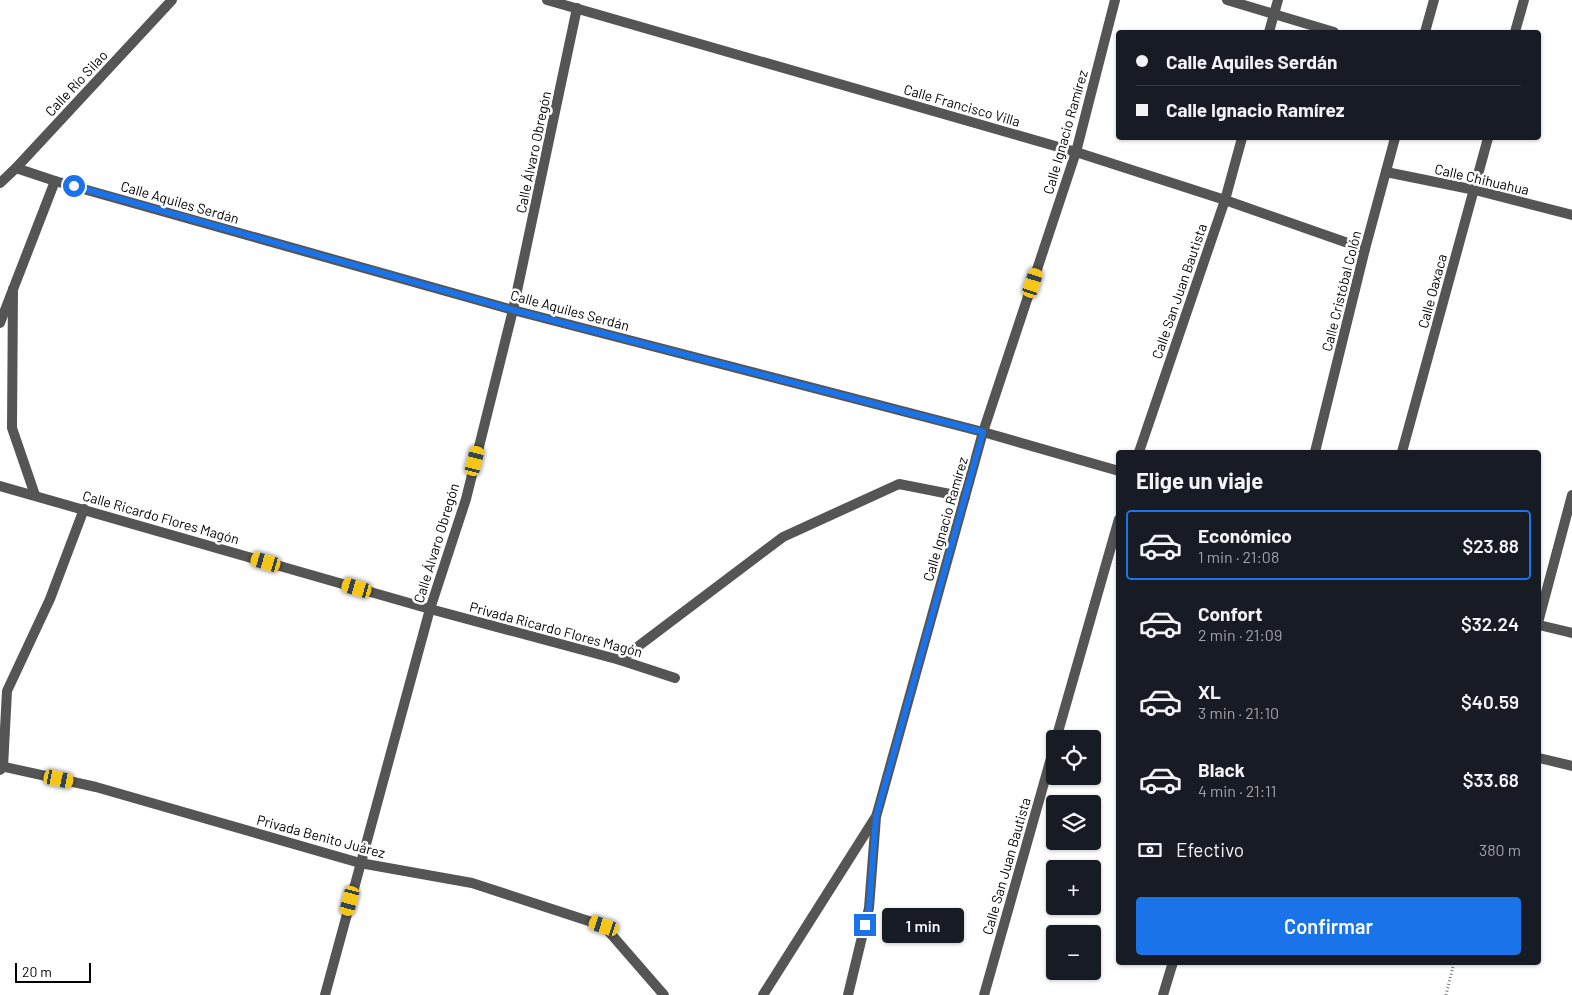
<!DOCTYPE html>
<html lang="es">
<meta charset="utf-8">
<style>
:root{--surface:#171b24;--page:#20242c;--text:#f1f3f6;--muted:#9ea1a6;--line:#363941;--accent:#1a73e8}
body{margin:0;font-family:Barlow,sans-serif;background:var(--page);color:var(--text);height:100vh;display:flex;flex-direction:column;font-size:19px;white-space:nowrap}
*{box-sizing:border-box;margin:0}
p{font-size:16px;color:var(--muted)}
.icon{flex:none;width:28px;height:28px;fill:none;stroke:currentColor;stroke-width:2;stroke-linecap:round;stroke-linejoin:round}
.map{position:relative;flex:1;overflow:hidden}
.drawer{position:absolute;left:1116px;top:450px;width:425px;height:515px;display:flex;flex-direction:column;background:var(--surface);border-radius:5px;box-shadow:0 1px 4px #0004}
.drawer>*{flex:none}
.top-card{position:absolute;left:1116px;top:30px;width:425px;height:110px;border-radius:5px;box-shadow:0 1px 4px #0004;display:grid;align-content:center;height:110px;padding:0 20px;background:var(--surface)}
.buttons{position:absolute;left:1046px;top:730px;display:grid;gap:10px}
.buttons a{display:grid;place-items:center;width:55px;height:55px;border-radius:5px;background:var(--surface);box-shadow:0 1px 4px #0004;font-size:25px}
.scale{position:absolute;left:15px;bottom:12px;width:76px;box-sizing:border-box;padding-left:5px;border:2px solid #000;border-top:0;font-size:14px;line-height:18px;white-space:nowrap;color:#000;-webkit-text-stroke:4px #fff;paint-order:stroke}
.end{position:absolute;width:22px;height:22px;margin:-11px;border:6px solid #1a73e8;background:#fff;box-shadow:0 0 0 2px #fff}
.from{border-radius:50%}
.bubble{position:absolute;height:35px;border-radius:5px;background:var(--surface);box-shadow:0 1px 4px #0004;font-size:16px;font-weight:600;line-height:35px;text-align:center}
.car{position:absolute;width:15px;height:30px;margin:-15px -8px;border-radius:6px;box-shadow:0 0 4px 1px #0007;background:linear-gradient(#f5c518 24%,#345 0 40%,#f5c518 0 76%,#345 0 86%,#f5c518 0)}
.top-card b{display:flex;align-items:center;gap:18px;height:48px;font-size:19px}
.top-card b+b{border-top:1px solid var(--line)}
.top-card i{width:12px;height:12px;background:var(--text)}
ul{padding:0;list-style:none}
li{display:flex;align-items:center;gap:15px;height:70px;margin:0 10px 8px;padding:0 10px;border:2px solid transparent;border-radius:5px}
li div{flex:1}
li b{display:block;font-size:19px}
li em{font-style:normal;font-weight:600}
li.selected{border-color:var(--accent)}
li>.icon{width:45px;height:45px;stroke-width:1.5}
h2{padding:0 20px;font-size:22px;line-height:60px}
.pay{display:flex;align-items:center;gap:12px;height:55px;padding:0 20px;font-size:19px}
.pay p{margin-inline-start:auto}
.button{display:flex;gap:10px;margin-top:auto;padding:10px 20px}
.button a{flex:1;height:58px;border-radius:5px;background:var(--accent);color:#fff;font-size:20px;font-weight:600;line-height:58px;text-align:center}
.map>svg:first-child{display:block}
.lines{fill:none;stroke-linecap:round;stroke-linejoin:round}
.path{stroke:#777;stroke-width:3;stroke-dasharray:1 2.5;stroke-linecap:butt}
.street{stroke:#555;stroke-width:10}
.route{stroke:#1a73e8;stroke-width:6}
.labels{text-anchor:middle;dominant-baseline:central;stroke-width:5;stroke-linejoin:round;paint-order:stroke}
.street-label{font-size:14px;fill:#000;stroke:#fff}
</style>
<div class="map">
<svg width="1572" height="995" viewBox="0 0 1572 995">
<rect width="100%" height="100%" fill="#fff"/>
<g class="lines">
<path class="path" d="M1446,995l8,-33"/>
<g class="street">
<path d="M547,0l529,152 149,48 140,49"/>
<path d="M1227,0l107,32"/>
<path d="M1269,32l9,-32"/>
<path d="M1425,32l9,-32"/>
<path d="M1515,32l9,-32"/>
<path d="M16,168l39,13 458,129 470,122 136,39"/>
<path d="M1386,172l89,18 97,25"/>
<path d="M0,183l16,-15 156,-168"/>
<path d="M13,289l-1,139 23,67"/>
<path d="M0,323l55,-142"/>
<path d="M1139,452l86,-252 17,-62"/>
<path d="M1315,452l50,-203 30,-111"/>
<path d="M1402,452l86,-314"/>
<path d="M0,486l430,123 190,51 55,18"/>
<path d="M1539,619l33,-124"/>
<path d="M1539,625l33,8"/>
<path d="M620,660l163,-123 116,-53 66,13"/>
<path d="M1056,739l63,-220"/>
<path d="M1539,758l33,8"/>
<path d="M0,766l96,21 264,76 112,20 132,43 60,69"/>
<path d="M0,770l3,-3 4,-76 43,-92 34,-90"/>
<path d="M325,995l105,-386 36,-110 47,-189 64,-302"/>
<path d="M763,995l112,-177"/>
<path d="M848,995l21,-87 7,-91 107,-385 93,-280 39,-152"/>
<path d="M984,995l71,-251"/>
<path d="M1163,995l10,-33"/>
</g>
</g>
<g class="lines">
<path class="route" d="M74,186l439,124 470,122 -107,385 -7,91 -4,17"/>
</g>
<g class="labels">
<g class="street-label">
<text transform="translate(76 83) rotate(-47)">Calle Río Silao</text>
<text transform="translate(962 105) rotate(16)">Calle Francisco Villa</text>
<text transform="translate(1065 132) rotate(-74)">Calle Ignacio Ramírez</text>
<text transform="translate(533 152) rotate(-78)">Calle Álvaro Obregón</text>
<text transform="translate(1482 179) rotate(13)">Calle Chihuahua</text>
<text transform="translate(180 202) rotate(16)">Calle Aquiles Serdán</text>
<text transform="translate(1179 291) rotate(-71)">Calle San Juan Bautista</text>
<text transform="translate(1341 291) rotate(-76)">Calle Cristóbal Colón</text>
<text transform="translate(1432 291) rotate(-75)">Calle Oaxaca</text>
<text transform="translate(570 310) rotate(15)">Calle Aquiles Serdán</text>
<text transform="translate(161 517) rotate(16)">Calle Ricardo Flores Magón</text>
<text transform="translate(945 519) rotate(-74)">Calle Ignacio Ramírez</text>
<text transform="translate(436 543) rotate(-73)">Calle Álvaro Obregón</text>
<text transform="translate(556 629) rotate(15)">Privada Ricardo Flores Magón</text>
<text transform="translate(321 836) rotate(15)">Privada Benito Juárez</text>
<text transform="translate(1006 866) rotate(-74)">Calle San Juan Bautista</text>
</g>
</g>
</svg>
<div class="buttons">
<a><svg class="icon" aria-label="locate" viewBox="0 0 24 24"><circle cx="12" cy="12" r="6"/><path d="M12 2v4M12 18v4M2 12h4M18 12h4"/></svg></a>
<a><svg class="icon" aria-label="layers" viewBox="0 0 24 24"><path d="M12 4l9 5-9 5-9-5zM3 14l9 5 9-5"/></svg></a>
<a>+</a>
<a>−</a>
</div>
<div class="scale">20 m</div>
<i class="end from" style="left:74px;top:186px"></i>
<i class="end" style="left:865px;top:925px"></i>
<div class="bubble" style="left:882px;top:908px;width:82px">1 min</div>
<i class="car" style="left:1033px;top:283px;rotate:18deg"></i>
<i class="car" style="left:475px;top:461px;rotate:14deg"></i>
<i class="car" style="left:266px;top:562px;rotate:286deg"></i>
<i class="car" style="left:357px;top:588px;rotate:286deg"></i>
<i class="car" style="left:59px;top:779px;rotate:102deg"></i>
<i class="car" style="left:350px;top:901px;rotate:195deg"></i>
<i class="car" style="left:604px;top:926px;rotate:288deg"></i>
<div class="top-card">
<b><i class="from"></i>Calle Aquiles Serdán</b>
<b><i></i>Calle Ignacio Ramírez</b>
</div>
<section class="drawer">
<h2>Elige un viaje</h2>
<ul>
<li class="selected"><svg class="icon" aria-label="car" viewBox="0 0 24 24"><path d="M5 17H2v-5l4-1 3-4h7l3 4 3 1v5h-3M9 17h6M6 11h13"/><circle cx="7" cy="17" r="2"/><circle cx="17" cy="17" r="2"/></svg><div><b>Económico</b><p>1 min · 21:08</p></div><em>$23.88</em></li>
<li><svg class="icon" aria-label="car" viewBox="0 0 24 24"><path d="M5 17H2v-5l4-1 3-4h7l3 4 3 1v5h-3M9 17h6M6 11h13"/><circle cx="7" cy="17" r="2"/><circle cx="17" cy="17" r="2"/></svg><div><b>Confort</b><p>2 min · 21:09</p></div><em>$32.24</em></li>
<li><svg class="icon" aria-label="car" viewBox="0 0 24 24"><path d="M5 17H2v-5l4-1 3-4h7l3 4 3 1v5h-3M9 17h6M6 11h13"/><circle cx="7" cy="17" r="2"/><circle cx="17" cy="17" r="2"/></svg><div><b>XL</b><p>3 min · 21:10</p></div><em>$40.59</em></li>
<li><svg class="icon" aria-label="car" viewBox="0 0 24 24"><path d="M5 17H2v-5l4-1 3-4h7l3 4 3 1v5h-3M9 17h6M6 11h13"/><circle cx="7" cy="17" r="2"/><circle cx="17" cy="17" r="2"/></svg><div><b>Black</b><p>4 min · 21:11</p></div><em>$33.68</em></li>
</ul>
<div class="pay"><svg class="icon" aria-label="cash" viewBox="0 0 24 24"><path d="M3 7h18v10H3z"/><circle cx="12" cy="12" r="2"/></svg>Efectivo<p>380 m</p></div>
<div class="button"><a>Confirmar</a></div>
</section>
</div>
